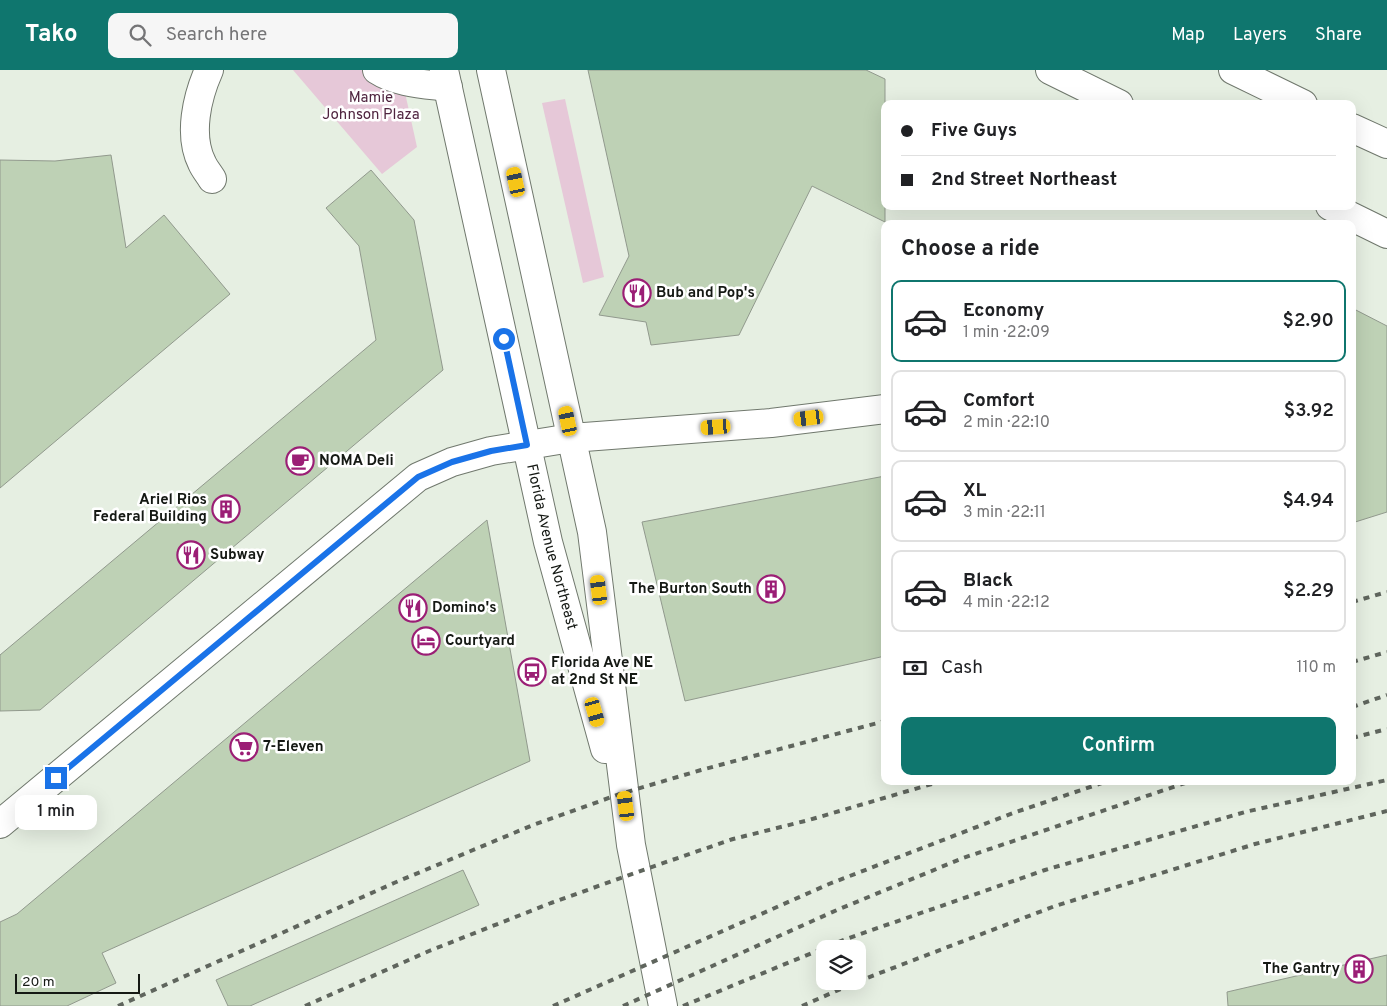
<!DOCTYPE html>
<meta charset="utf-8">
<style>
:root{--surface:#fff;--page:#f6f6f6;--text:#202124;--muted:#757577;--line:#e0e0e0;--accent:#0f766e}
body{margin:0;font-family:Overpass,sans-serif;background:var(--page);color:var(--text);height:100vh;display:flex;flex-direction:column;font-size:19px;white-space:nowrap}
*{box-sizing:border-box;margin:0}
p{font-size:16px;color:var(--muted)}
.icon{flex:none;width:28px;height:28px;fill:none;stroke:currentColor;stroke-width:2;stroke-linecap:round;stroke-linejoin:round}
.map{position:relative;flex:1;overflow:hidden}
.side{position:absolute;left:881px;top:150px;width:475px;height:565px;display:flex;flex-direction:column;background:var(--surface);border-radius:10px;box-shadow:0 5px 20px #0002}
.side>*{flex:none}
.banner{position:absolute;left:881px;top:30px;width:475px;height:110px;border-radius:10px;box-shadow:0 5px 20px #0002;display:grid;align-content:center;height:110px;padding:0 20px;background:var(--surface)}
.controls{position:absolute;left:816px;top:870px;display:grid;gap:10px}
.controls a{display:grid;place-items:center;width:50px;height:50px;border-radius:10px;background:var(--surface);box-shadow:0 5px 20px #0002;font-size:25px}
.scale{position:absolute;left:15px;bottom:12px;width:125px;box-sizing:border-box;padding-left:5px;border:2px solid #151914;border-top:0;font-size:14px;line-height:18px;white-space:nowrap;color:#151914;-webkit-text-stroke:4px #fff;paint-order:stroke}
.end{position:absolute;width:22px;height:22px;margin:-11px;border:6px solid #1a73e8;background:#fff;box-shadow:0 0 0 2px #fff}
.from{border-radius:50%}
.bubble{position:absolute;height:35px;border-radius:10px;background:var(--surface);box-shadow:0 5px 20px #0002;font-size:16px;font-weight:600;line-height:35px;text-align:center}
.car{position:absolute;width:15px;height:30px;margin:-15px -8px;border-radius:6px;box-shadow:0 0 4px 1px #0007;background:linear-gradient(#f5c518 24%,#345 0 40%,#f5c518 0 76%,#345 0 86%,#f5c518 0)}
.banner b{display:flex;align-items:center;gap:18px;height:48px;font-size:19px}
.banner b+b{border-top:1px solid var(--line)}
.banner i{width:12px;height:12px;background:var(--text)}
ul{padding:0;list-style:none}
li{display:flex;align-items:center;gap:15px;height:82px;margin:0 10px 8px;padding:0 10px;border:2px solid var(--line);border-radius:10px}
li div{flex:1}
li b{display:block;font-size:19px}
li em{font-style:normal;font-weight:600}
li.current{border-color:var(--accent)}
li>.icon{width:45px;height:45px;stroke-width:1.5}
h2{padding:0 20px;font-size:22px;line-height:60px}
.pay{display:flex;align-items:center;gap:12px;height:55px;padding:0 20px;font-size:19px}
.pay p{margin-inline-start:auto}
.primary-button{display:flex;gap:10px;margin-top:auto;padding:10px 20px}
.primary-button a{flex:1;height:58px;border-radius:10px;background:var(--accent);color:#fff;font-size:20px;font-weight:600;line-height:58px;text-align:center}
header{display:flex;align-items:center;gap:30px;box-sizing:border-box;height:70px;padding:0 25px;background:var(--accent);color:#fff}
header strong{font-size:24px}
nav{display:flex;gap:28px;margin-inline-start:auto;font-size:18px}
.search{width:350px;height:45px;background:var(--page);display:flex;align-items:center;gap:12px;box-sizing:border-box;padding:0 18px;border-radius:10px;color:var(--muted);font-size:19px}
.map>svg:first-child{display:block}
.green{fill:#e6c8d8}
.building{fill:#bed1b5;stroke:#91998d}
.lines{fill:none;stroke-linecap:round;stroke-linejoin:round}
.minor-casing{stroke:#70786d;stroke-width:30}
.major-casing{stroke:#70786d;stroke-width:30}
.highway-casing{stroke:#70786d;stroke-width:30}
.minor{stroke:#fff;stroke-width:28}
.major{stroke:#fff;stroke-width:28}
.highway{stroke:#fff;stroke-width:28}
.rail{stroke:#5f655d;stroke-width:4;stroke-dasharray:6 6;stroke-linecap:butt}
.route{stroke:#1a73e8;stroke-width:6}
.labels{text-anchor:middle;dominant-baseline:central;stroke-width:5;stroke-linejoin:round;paint-order:stroke}
.park-label{font-size:15px;fill:#4f243f;stroke:#fff}
.poi-label{font-size:15px;font-weight:bold;fill:#151914;stroke:#fff;text-anchor:start}
.street-label{font-size:15px;fill:#151914;stroke:#fff}
</style>
<header>
<strong>Tako</strong>
<div class="search"><svg class="icon" aria-label="search" viewBox="0 0 24 24"><circle cx="10" cy="10" r="6"/><path d="M15 15l6 6"/></svg>Search here</div>
<nav><a>Map</a><a>Layers</a><a>Share</a></nav>
</header>
<div class="map">
<svg width="1387" height="936" viewBox="0 0 1387 936">
<rect width="100%" height="100%" fill="#e6efe2"/>
<g class="green">
<path d="M293,0h107l17,77 -35,27z"/>
<path d="M565,29l39,178 -21,6 -41,-180z"/>
</g>
<g class="building">
<path d="M588,0h278l19,9v143l-73,-36 -73,149 -88,10 -5,-23 -47,-7 30,-59z"/>
<path d="M111,85l15,93 38,-33 66,79 -230,194v-328l55,1z"/>
<path d="M371,100l43,50 29,150 -403,340 -40,1v-56l376,-315 -17,-94 -33,-38z"/>
<path d="M1352,238l35,18v186l-35,11z"/>
<path d="M885,406v180l-200,45 -43,-179z"/>
<path d="M487,450l43,241 -428,192 14,30 -49,23h-67v-84l17,-8z"/>
<path d="M463,800l16,35 -229,101h-22l-12,-26z"/>
<path d="M1387,885v51h-159l-1,-14z"/>
</g>
<g class="lines">
<g class="minor-casing">
<g id="minor">
<path d="M209,0c-12,27 -21,65 -7,93 2,5 7,11 10,16"/>
<path d="M377,0c20,13 48,14 71,17"/>
<path d="M0,754l418,-347 34,-15 39,-11 80,-13 200,-15 114,-14"/>
</g>
</g>
<g class="major-casing">
<g id="major">
<path id="s1" d="M444,0l104,472 57,207"/>
<path d="M491,0l101,462 39,313 32,161"/>
</g>
</g>
<g class="highway-casing">
<g id="highway">
<path d="M1050,0l69,34"/>
<path d="M1233,0l70,34"/>
<path d="M1352,58l35,16"/>
<path d="M1330,136l57,28"/>
</g>
</g>
<use href="#minor" class="minor"/>
<use href="#major" class="major"/>
<use href="#highway" class="highway"/>
<g class="rail">
<path d="M1352,532l35,-10"/>
<path d="M1352,592l35,-10"/>
<path d="M1352,637l35,-12"/>
<path d="M1352,668l35,-9"/>
<path d="M118,936l276,-123 139,-58 87,-31 81,-24 184,-49"/>
<path d="M305,936l124,-55 122,-48 95,-34 87,-30 76,-19 133,-39"/>
<path d="M553,936l276,-122 184,-71 95,-32"/>
<path d="M623,936l214,-96 126,-52 228,-77"/>
<path d="M683,936l163,-67 199,-69 200,-58 142,-32"/>
<path d="M802,936l57,-25 196,-75 200,-62 132,-33"/>
</g>
</g>
<g class="lines">
<path class="route" d="M56,708l362,-301 34,-15 39,-11 36,-6 -23,-106"/>
</g>
<defs>
<g id="restaurant-ring" transform="scale(1.4375)"><circle r="9.5" fill="#fff" stroke="#9b1e75" stroke-width="1.5"/><path d="M-5-6h1v4h1v-4h1v4h1v-4h1v5L-1.5 .5V6h-2V.5L-5-1ZM5-6V6H3V1.5H1.5Q1.5-4 5-6Z" fill="#9b1e75"/></g>
<g id="cafe-ring" transform="scale(1.4375)"><circle r="9.5" fill="#fff" stroke="#9b1e75" stroke-width="1.5"/><path d="M-5.5-4.5H6V0H3Q3 3.5 0 3.5H-2.5Q-5.5 3.5-5.5 0ZM3-3.2v2h1.7v-2ZM-6 4.5H4V6H-6Z" fill="#9b1e75"/></g>
<g id="building-ring" transform="scale(1.4375)"><circle r="9.5" fill="#fff" stroke="#9b1e75" stroke-width="1.5"/><path d="M-4-6H4V6H1V3H-1V6H-4ZM-2.5-4.3h1.7v1.8h-1.7ZM.8-4.3h1.7v1.8H.8ZM-2.5-1h1.7V.8h-1.7ZM.8-1h1.7V.8H.8Z" fill="#9b1e75"/></g>
<g id="hotel-ring" transform="scale(1.4375)"><circle r="9.5" fill="#fff" stroke="#9b1e75" stroke-width="1.5"/><path d="M-6-4.5h1.5V1H6V5H4.5V3h-9V5H-6ZM-4 0a1.8 1.8 0 1 1 3.6 0ZM.5 0V-2.5h3Q6-2.5 6 0Z" fill="#9b1e75"/></g>
<g id="bus-ring" transform="scale(1.4375)"><circle r="9.5" fill="#fff" stroke="#9b1e75" stroke-width="1.5"/><path d="M-5-6H5V4H4V6H2V4H-2V6H-4V4H-5ZM-3.5-4V0h7V-4ZM-3.5 1.2v1.5H-2V1.2ZM2 1.2v1.5H3.5V1.2Z" fill="#9b1e75"/></g>
<g id="supermarket-ring" transform="scale(1.4375)"><circle r="9.5" fill="#fff" stroke="#9b1e75" stroke-width="1.5"/><path d="M-6-5.5h2.5l.6 2H6L4.5 2H-2.5L-4.4-4H-6ZM-1.5 3.2a1.3 1.3 0 1 0 .1 0ZM3 3.2a1.3 1.3 0 1 0 .1 0Z" fill="#9b1e75"/></g>
</defs>
<g fill-rule="evenodd">
<use href="#restaurant-ring" x="637" y="223"/>
<use href="#cafe-ring" x="300" y="391"/>
<use href="#building-ring" x="226" y="439"/>
<use href="#restaurant-ring" x="191" y="485"/>
<use href="#building-ring" x="771" y="519"/>
<use href="#restaurant-ring" x="413" y="538"/>
<use href="#hotel-ring" x="426" y="571"/>
<use href="#bus-ring" x="532" y="602"/>
<use href="#supermarket-ring" x="244" y="677"/>
<use href="#building-ring" x="1359" y="899"/>
</g>
<g class="labels">
<g class="park-label">
<text x="371" y="28">Mamie<tspan x="371" dy="17">Johnson Plaza</tspan></text>
</g>
<g class="poi-label">
<text x="656" y="223">Bub and Pop's</text>
<text x="319" y="391">NOMA Deli</text>
<text x="207" y="430" text-anchor="end">Ariel Rios<tspan x="207" dy="17">Federal Building</tspan></text>
<text x="210" y="485">Subway</text>
<text x="752" y="519" text-anchor="end">The Burton South</text>
<text x="432" y="538">Domino's</text>
<text x="445" y="571">Courtyard</text>
<text x="551" y="593">Florida Ave NE<tspan x="551" dy="17">at 2nd St NE</tspan></text>
<text x="263" y="677">7-Eleven</text>
<text x="1340" y="899" text-anchor="end">The Gantry</text>
</g>
<g class="street-label">
<text stroke="none"><textPath href="#s1" startOffset="489">Florida Avenue Northeast</textPath></text>
</g>
</g>
</svg>
<div class="controls">
<a><svg class="icon" aria-label="layers" viewBox="0 0 24 24"><path d="M12 4l9 5-9 5-9-5zM3 14l9 5 9-5"/></svg></a>
</div>
<div class="scale">20 m</div>
<i class="end from" style="left:504px;top:269px"></i>
<i class="end" style="left:56px;top:708px"></i>
<div class="bubble" style="left:15px;top:725px;width:82px">1 min</div>
<i class="car" style="left:516px;top:112px;rotate:348deg"></i>
<i class="car" style="left:809px;top:348px;rotate:263deg"></i>
<i class="car" style="left:568px;top:351px;rotate:348deg"></i>
<i class="car" style="left:716px;top:357px;rotate:266deg"></i>
<i class="car" style="left:599px;top:520px;rotate:353deg"></i>
<i class="car" style="left:595px;top:642px;rotate:164deg"></i>
<i class="car" style="left:626px;top:736px;rotate:353deg"></i>
<div class="banner">
<b><i class="from"></i>Five Guys</b>
<b><i></i>2nd Street Northeast</b>
</div>
<section class="side">
<h2>Choose a ride</h2>
<ul>
<li class="current"><svg class="icon" aria-label="car" viewBox="0 0 24 24"><path d="M5 17H2v-5l4-1 3-4h7l3 4 3 1v5h-3M9 17h6M6 11h13"/><circle cx="7" cy="17" r="2"/><circle cx="17" cy="17" r="2"/></svg><div><b>Economy</b><p>1 min · 22:09</p></div><em>$2.90</em></li>
<li><svg class="icon" aria-label="car" viewBox="0 0 24 24"><path d="M5 17H2v-5l4-1 3-4h7l3 4 3 1v5h-3M9 17h6M6 11h13"/><circle cx="7" cy="17" r="2"/><circle cx="17" cy="17" r="2"/></svg><div><b>Comfort</b><p>2 min · 22:10</p></div><em>$3.92</em></li>
<li><svg class="icon" aria-label="car" viewBox="0 0 24 24"><path d="M5 17H2v-5l4-1 3-4h7l3 4 3 1v5h-3M9 17h6M6 11h13"/><circle cx="7" cy="17" r="2"/><circle cx="17" cy="17" r="2"/></svg><div><b>XL</b><p>3 min · 22:11</p></div><em>$4.94</em></li>
<li><svg class="icon" aria-label="car" viewBox="0 0 24 24"><path d="M5 17H2v-5l4-1 3-4h7l3 4 3 1v5h-3M9 17h6M6 11h13"/><circle cx="7" cy="17" r="2"/><circle cx="17" cy="17" r="2"/></svg><div><b>Black</b><p>4 min · 22:12</p></div><em>$2.29</em></li>
</ul>
<div class="pay"><svg class="icon" aria-label="cash" viewBox="0 0 24 24"><path d="M3 7h18v10H3z"/><circle cx="12" cy="12" r="2"/></svg>Cash<p>110 m</p></div>
<div class="primary-button"><a>Confirm</a></div>
</section>
</div>
